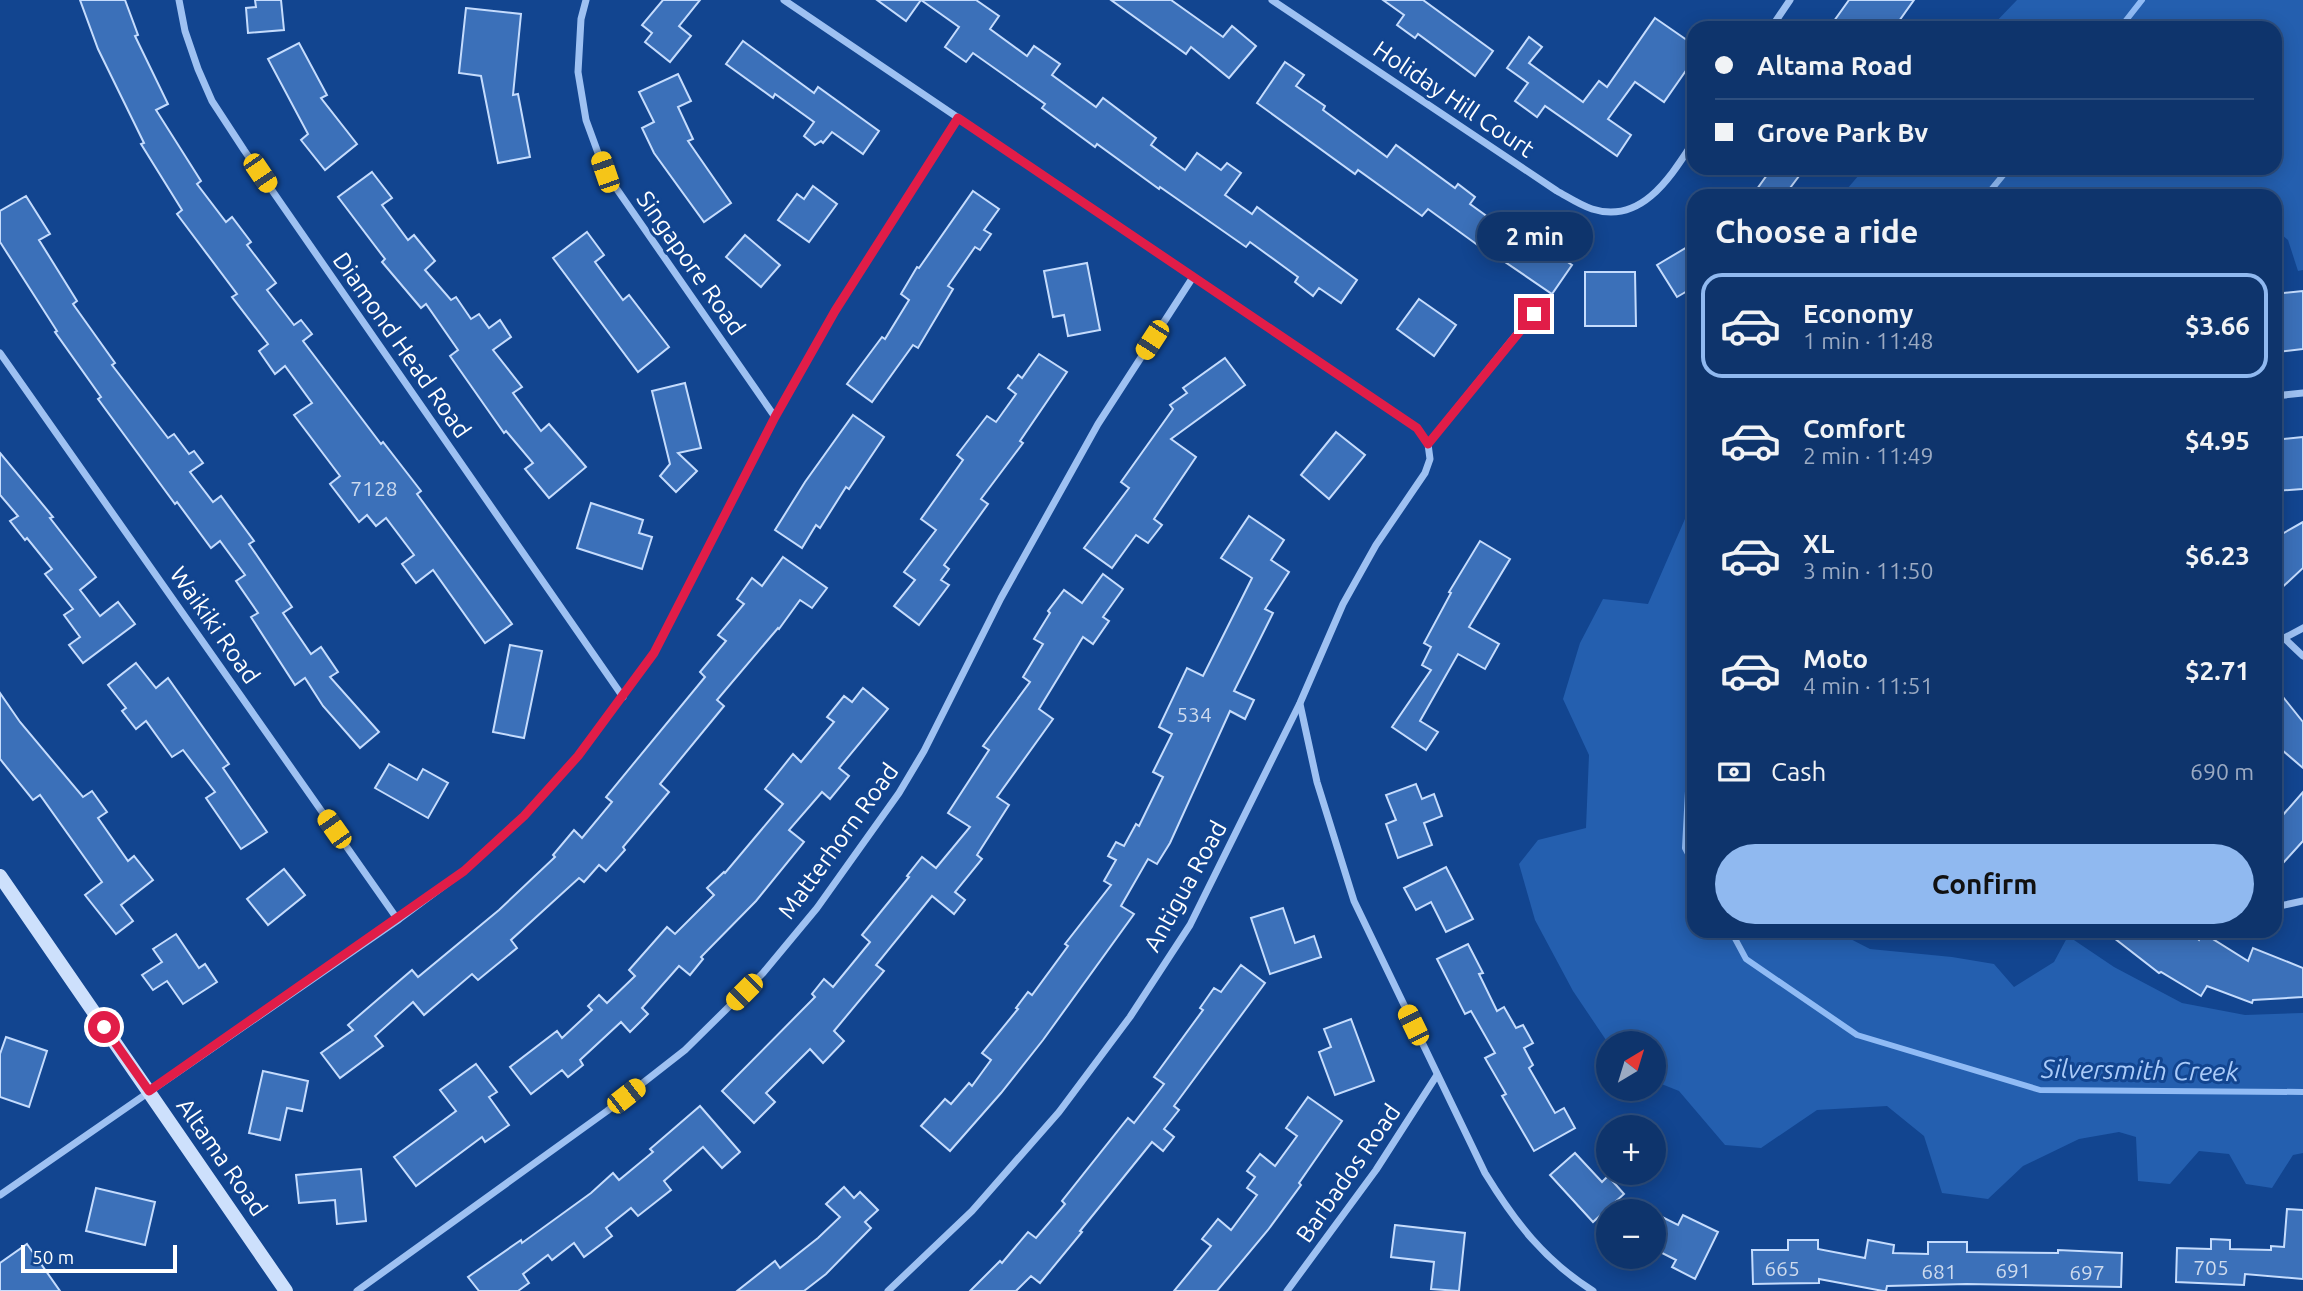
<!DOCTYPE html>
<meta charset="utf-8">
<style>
:root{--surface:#0e346c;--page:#173c72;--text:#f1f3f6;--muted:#9baac2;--line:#2e4f7f;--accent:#90b9f0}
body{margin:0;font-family:Ubuntu,sans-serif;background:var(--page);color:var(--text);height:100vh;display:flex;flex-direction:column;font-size:26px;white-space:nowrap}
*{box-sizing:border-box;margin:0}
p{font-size:23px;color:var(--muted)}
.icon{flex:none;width:38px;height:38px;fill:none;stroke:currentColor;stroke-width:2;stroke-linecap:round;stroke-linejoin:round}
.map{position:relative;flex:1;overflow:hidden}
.drawer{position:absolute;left:1687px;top:189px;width:595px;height:749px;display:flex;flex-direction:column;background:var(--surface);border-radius:21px;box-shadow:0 4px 18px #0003,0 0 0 2px var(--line)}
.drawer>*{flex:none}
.guide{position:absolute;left:1687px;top:21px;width:595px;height:154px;border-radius:21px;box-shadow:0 4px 18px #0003,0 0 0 2px var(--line);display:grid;align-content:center;height:154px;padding:0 28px;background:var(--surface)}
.needle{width:46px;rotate:38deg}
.fabs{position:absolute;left:1596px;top:1031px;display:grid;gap:14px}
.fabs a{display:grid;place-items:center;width:70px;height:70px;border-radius:50%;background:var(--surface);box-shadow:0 4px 18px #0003,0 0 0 2px var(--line);font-size:35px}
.scale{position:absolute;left:21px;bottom:18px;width:156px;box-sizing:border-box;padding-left:7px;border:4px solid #fff;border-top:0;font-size:19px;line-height:24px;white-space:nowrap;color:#fff;-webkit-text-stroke:5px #124590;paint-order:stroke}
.end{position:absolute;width:32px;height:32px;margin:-16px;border:9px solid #e11d48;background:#fff;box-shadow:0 0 0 4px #fff}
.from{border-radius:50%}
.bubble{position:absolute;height:49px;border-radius:24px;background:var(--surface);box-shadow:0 4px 18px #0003,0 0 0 2px var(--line);font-size:23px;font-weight:600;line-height:49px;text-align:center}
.car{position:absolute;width:21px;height:42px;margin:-21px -10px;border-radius:9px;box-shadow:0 0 5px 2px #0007;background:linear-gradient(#f5c518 24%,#345 0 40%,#f5c518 0 76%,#345 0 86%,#f5c518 0)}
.guide b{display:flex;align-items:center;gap:24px;height:66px;font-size:26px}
.guide b+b{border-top:2px solid var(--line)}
.guide i{width:18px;height:18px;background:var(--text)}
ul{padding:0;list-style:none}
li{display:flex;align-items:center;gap:21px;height:105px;margin:0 14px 10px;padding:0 14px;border:4px solid transparent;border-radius:21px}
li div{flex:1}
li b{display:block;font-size:26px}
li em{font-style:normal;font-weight:600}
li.current{border-color:var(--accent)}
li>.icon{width:63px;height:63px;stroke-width:1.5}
h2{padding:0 28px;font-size:32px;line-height:84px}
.pay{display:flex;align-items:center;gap:18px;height:77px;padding:0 28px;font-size:26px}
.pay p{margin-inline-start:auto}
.primary-button{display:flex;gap:14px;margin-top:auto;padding:14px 28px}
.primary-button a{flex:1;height:80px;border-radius:42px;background:var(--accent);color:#111;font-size:28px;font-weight:600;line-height:80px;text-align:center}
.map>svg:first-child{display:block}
.green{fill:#245faf}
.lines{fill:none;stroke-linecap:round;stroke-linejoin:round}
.stream{stroke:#90bbf5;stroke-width:6}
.building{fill:#3b70b9;stroke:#c5dcfd;stroke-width:2}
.street{stroke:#9ec1f2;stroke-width:7}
.secondary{stroke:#cde0fc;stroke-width:14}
.route{stroke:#e11d48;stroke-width:9}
.labels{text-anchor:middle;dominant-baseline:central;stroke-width:6;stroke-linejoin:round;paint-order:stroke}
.number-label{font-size:21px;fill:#cedbee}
.street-label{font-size:24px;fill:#fff;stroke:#124590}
.water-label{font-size:26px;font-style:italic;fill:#aacbf9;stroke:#124590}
</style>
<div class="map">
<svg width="2303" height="1291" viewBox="0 0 2303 1291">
<rect width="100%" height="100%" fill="#124590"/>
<g class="green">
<path d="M2017,0h286v270l-5,1 -10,-31 -13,-11v-33h-434l24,-28h410v-140h-285z"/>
<path d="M1694,509v422h141l35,18 82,8 42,7 20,23 40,-25 14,-26 46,31 68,36 63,12 58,-2v140l-10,2 -21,33 -26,-4 -17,-30 -30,-3 -29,33 -32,-3 -2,-44 -17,-5 -40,7 -56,27 -35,33 -46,-6 -18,-57 -37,-30 -70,4 -56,38 -36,-3 -46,-54 -25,-10v-38h-46l-35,-52 -38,-71 -16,-56 19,-24 48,-12 3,-73 -26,-56 17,-56 23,-44 45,5 40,-92z"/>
</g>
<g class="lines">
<g class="stream">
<path d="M2120,28l22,-28"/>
<path d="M1986,196l23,-28"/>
<path d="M1694,711l-2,5 -7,132 9,17"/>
<path d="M1731,931l15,28 111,76 183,55 263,2"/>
</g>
</g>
<g class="building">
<path d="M80,0h45l13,35 -3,1 33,68 -12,6 45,71 -4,3 29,38 6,-5 19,25 -4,3 29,38 -9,7 27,35 7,-5 11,14 -9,7 78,103 2,-2 38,49 -4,3 95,130 -27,19 -52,-73 -17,13 -14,-19 12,-9 -28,-37 -10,8 -9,-11 -8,7 -29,-38 10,-8 -46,-61 18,-12 -27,-37 -10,8 -16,-23 9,-7 -36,-47 5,-3 -60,-80 5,-4 -41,-66 3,-1 -46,-94z"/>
<path d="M255,0h26l3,30 -36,3 -2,-25 10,-1z"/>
<path d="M663,0h37l-21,26 12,10 -21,26 -25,-20 7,-9 -10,-8z"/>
<path d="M877,0h99l23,16 -9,13 37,27 7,-10 26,18 -8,11 44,32 7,-9 53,40 -5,7 34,25 12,-17 24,17 6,-7 14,10 -16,22 27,19 5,-7 100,73 -16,23 -22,-15 -6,8 -18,-14 3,-5 -48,-35 -4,5 -86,-60 -1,2 -62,-45 -2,3 -53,-39 3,-4 -72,-51 -7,9 -21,-15 14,-20 -38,-27 -15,21z"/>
<path d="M1111,0h60l52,37 9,-11 24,20 -27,32 -38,-31 -5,7z"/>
<path d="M1383,0h40l70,51 -18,25 -57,-42 -3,4 -18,-13 7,-10z"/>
<path d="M1849,0h65l-20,28h-65z"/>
<path d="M466,8l55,6 -8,81 5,-1 12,63 -32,6 -17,-87 -22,-3z"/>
<path d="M1655,18l39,27v14l-30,43 -29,-20 -27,37 23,16 -14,21 -72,-50 -8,11 -22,-16 13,-18 -21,-15 22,-31 13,10 -13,16 54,39 16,-21 8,6z"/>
<path d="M743,41l71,52 4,-6 61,44 -16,23 -31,-22 -9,11 -2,-2 -6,4 -11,-9 10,-14 -39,-28 -2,4 -47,-34z"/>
<path d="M299,43l28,52 -6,3 36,46 -32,26 -24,-30 7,-6 -40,-75z"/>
<path d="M1285,62l19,13 -8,11 29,20 -2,4 64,47 9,-12 59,43 3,-4 17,13 -5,7 43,31 5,-7 54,37 -20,29 -72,-49 -1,1 -51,-37 -6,7 -64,-46 -3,4 -98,-71z"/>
<path d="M678,74l13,27 -13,6 15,32 -5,2 43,62 -27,19 -50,-69 -12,-25 12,-6 -15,-30z"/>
<path d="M1772,168h33l-21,28h-32z"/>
<path d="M372,172l20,26 -10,7 26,35 6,-5 21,26 -10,9 26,30 5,-3 15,22 8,-5 10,14 11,-8 11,17 -18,13 29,37 -9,6 28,38 8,-7 37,43 -37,31 -24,-29 8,-6 -27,-32 -2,2 -54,-77 8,-6 -32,-46 -5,4 -39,-46 3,-3 -47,-62z"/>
<path d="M813,186l24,18 -28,38 -31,-22 19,-26 7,5z"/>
<path d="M973,191l26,18 -15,21 7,4 -11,16 -5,-3 -27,39 5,3 -35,59 -5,-3 -41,57 -25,-18 35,-47 3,2 24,-39 -8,-6 16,-27 2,1z"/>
<path d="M26,196l24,38 -11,6 38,61 -4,3 42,59 -3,2 56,73 6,-4 15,20 5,-3 9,12 -13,9 23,30 8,-6 33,45 -5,3 43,63 -9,6 28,41 10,-7 17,25 -8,5 49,55 -19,16 -37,-42 -18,-28 -10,7 -44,-68 7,-4 -22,-32 9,-6 -25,-34 -9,7 -34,-46 -2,2 -77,-105 3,-2 -46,-65 2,-1 -57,-89v-31z"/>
<path d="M587,232l17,23 -9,7 28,38 6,-5 40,52 -31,25 -85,-114z"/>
<path d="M745,235l35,30 -19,22 -35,-30z"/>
<path d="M1694,243v44l-17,10 -20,-32z"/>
<path d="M1087,263l13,67 -32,6 -4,-21 -11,2 -9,-46z"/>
<path d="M1585,272h50l1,54h-51z"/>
<path d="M2303,291v58l-25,3 -3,-58z"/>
<path d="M1419,299l37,26 -22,31 -37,-27z"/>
<path d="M1039,354l28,18 -47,69 3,2 -42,56 7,5 -44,61 5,4 -8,11 8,5 -30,40 -25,-19 21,-26 -11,-8 32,-42 -15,-11 42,-59 -6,-5 30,-39 9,6 20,-28 -8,-6 10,-13 4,3z"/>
<path d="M1225,358l20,27 -74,54 25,18 -42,62 8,6 -14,18 -12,-8 -24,33 -28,-20 45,-60 -8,-6 52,-73 -3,-4 17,-12 -4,-5z"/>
<path d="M685,383l16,65 -23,5 19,18 -21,21 -16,-16 10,-12 -18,-73z"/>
<path d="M853,415l31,22 -35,52 -3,-2 -26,41 -4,-3 -14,23 -27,-18 30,-48z"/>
<path d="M1336,432l29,23 -36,44 -28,-24z"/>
<path d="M2303,437v52l-28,2v-51z"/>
<path d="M0,453l53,64 -3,1 46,59 -16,13 20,26 18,-14 17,22 -52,39 -14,-18 11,-8 -16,-22 9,-6 -28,-35 7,-5 -25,-31 -2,2 -15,-19 8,-5 -18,-21z"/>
<path d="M591,503l52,17 -4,13 13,4 -10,32 -65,-21z"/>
<path d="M1249,516l35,24 -13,20 18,12 -24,37 8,4 -39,78 20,9 -9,19 -15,-8 -60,132 -13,21 -9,-5 -27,47 13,8 -91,126 -42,53 -51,58 -29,-25 24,-27 6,5 18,-21 3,3 19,-26 -9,-7 36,-44 -2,-1 12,-16 4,3 36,-49 -3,-2 46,-59 -7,-4 12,-21 -8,-4 8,-14 8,4 12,-22 3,2 24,-49 -10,-5 19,-38 -13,-7 28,-59 16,8 49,-98 -31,-20z"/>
<path d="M2303,522v46l-28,26v-56z"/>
<path d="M1480,541l30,18 -41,68 30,17 -14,25 -27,-15 -38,67 18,11 -12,18 -34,-23 39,-57 -9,-5 9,-18 -7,-4 27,-50 -2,-1z"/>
<path d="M783,557l44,31 -15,20 -12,-8 -21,29 -1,-1 -61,72 7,6 -64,78 9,8 -46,55 2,3 -19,21 -7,-6 -15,17 -5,-4 -68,62 6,8 -39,32 -6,-6 -48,41 -11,-13 -38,34 8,10 -43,32 -19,-25 32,-23 -5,-5 64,-55 6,7 81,-67 56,-53 -2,-2 21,-25 8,8 30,-36 -6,-5 99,-120 -5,-5 26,-31 -8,-6 26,-31 -7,-5 15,-21 10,8z"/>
<path d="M1103,574l20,15 -20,28 6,4 -16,23 -10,-7 -44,72 14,10 -56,78 12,8 -32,50 5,4 -27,33 10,8 -11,14 -22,-18 -56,69 8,6 -50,60 10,10 -21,22 -13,-14 -44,44 9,9 -21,21 -32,-32 93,-94 -3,-3 12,-15 9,8 37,-45 -8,-7 47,-58 -2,-1 15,-19 14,11 34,-41 -22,-14 41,-63 -6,-4 47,-64 -7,-5 20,-33 -9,-5 16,-26 -2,-2 16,-21 18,13z"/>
<path d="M510,645l32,6 -18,87 -31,-6z"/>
<path d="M136,663l20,25 12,-10 61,86 -6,4 44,64 -26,17 -35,-51 9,-6 -32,-42 -11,7 -26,-36 -10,8 -14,-18 4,-3 -18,-23z"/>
<path d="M2275,687l28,35v46l-28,-24z"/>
<path d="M863,688l25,21 -49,59 10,8 -19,23 -8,-7 -33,38 15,12 -48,59 -55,56 2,2 -13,16 -11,-9 -37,42 6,6 -18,18 -9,-10 -41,38 3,5 -15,12 -6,-7 -31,24 -21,-27 47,-36 5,7 30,-28 -4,-4 11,-11 8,8 28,-27 -6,-6 38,-43 8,7 39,-39 -7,-7 17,-16 1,1 58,-69 -18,-15 28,-35 8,8 33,-40 -7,-5 17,-21 8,6z"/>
<path d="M0,693l20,29 63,75 9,-6 15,21 -9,6 30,43 6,-5 19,24 -32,25 12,16 -17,13 -31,-39 17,-13 -62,-87 -7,5 -33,-41z"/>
<path d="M389,764l28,16 6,-11 25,14 -20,35 -53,-30z"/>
<path d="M1416,784l6,15 12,-5 8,22 -18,7 8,22 -34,13 -12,-34 10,-4 -10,-25z"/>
<path d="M2303,792v49l-28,31v-48z"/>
<path d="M1446,867l27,52 -27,13 -15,-30 -15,8 -12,-22z"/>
<path d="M284,869l21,26 -37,30 -21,-26z"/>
<path d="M1283,908l12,35 19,-7 7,21 -51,17 -19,-56z"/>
<path d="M2105,931h84l10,9 4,-7 45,28 5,-13 50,20v29l-50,3 -1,3 -45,-17 -6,10 -40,-24 -2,1z"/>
<path d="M176,934l23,34 6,-4 12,18 -34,22 -16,-23 -14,9 -11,-15 20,-13 -9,-13z"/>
<path d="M1468,944l15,29 -4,1 18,37 7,-4 12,21 7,-3 10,18 -9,5 9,17 -4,3 26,45 9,-5 11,20 -41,23 -32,-55 4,-2 -21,-36 10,-5 -24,-42 -6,3 -28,-55z"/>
<path d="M1241,965l24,18 -91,123 5,4 -15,19 10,8 -11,14 -11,-9 -72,89 2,1 -42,51 -9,-7 -15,15h-46l30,-30 2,2 26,-31 8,6 29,-34 -3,-3 66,-83 6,5 30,-39 -10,-7 49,-67 -3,-2 14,-20 7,4z"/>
<path d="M1351,1019l23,62 -39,14 -16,-43 12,-5 -7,-18z"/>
<path d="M6,1037l41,14 -18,56 -29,-10v-43z"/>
<path d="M476,1064l21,28 -8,5 20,28 -24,17 -3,-5 -66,49 -22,-29 62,-46 -16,-21z"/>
<path d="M263,1071l45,10 -6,30 -15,-3 -7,32 -31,-7z"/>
<path d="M1308,1097l34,24 -43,62 2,2 -33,45 -51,61h-43l37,-45 -9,-7 16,-20 13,11 26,-35 -10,-7 8,-11 -8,-6 13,-17 15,12 22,-30 -11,-8z"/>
<path d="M700,1106l40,46 -18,16 -19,-21 -39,34 7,9 -33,26 -7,-8 -25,20 6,8 -28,21 -10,-14 -22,17 -4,-5 -25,19 6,9 -11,8h-39l-11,-14 53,-37 1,3 69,-50 22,-20 6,7 34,-28 -3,-3z"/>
<path d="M1575,1153l27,29 6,-6 16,18 -31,28 -43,-47z"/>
<path d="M361,1169l5,52 -29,3 -2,-24 -36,3 -3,-28z"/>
<path d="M844,1187l10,11 6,-6 18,18 -13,12 6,6 -45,46 -22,17h-67l38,-30 5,7 38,-30 22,-21 -14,-13z"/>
<path d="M96,1188l59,14 -10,43 -59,-14z"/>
<path d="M2287,1209l16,1v69l-58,-5 -1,11 -68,-3 1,-34 34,1v-10l19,1v9l41,1v-4l13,1z"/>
<path d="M1654,1213l24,12 5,-10 35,17 -23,47 -23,-12 4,-7 -22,-11z"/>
<path d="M1395,1225l70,8 -6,58 -28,-2 3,-27 -43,-5z"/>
<path d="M1788,1240h30v9l47,9 3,-18 26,5 -1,8 35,1v-12h39v10l91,1v-3l64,3 -1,34 -154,-3 -80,2 -1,5h-3l-64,-12v4l-66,1 -1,-34h36z"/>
<path d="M27,1244l33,47h-60v-28z"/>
</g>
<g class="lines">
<g class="street">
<path d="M179,0l6,31 13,38 14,32 32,49 379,547"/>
<path d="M586,0l-5,19 -3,53 8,48 19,52 170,245"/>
<path d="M784,0l633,428 11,16 2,15 -5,14 -49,72 -33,59 -43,99 -110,222 -60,92 -71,95 -87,99 -84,80"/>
<path d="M1272,0l285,191c11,6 23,14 35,18 50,16 79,-33 102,-68"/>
<path d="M1771,28l19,-28"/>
<path d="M0,353l398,567"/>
<path d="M2275,396l28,-3"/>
<path d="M1428,444l105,-130"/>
<path d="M2284,638l19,18"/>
<path d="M2275,643l28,-15"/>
<path d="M1300,704l17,78 37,119 131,272c30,49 59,87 108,118"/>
<path d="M2275,907l28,-6"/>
<path d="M0,1195l398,-275 66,-49 60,-55 54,-60 76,-103 121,-236 60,-106 123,-193"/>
<path d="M357,1291l250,-180 78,-61 78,-77 54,-65 82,-115 25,-42 77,-153 97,-174 95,-147"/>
<path d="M1287,1291l89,-121 61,-95"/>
</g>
<path class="secondary" d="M0,876l286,415"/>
</g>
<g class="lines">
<path class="route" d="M104,1027l45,64 315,-220 60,-55 54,-60 76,-103 121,-236 60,-106 123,-193 459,310 11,16 106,-130"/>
</g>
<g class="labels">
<g class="number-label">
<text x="374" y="488">7128</text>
<text x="1194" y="714">534</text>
<text x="2211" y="1267">705</text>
<text x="1782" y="1268">665</text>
<text x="2013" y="1270">691</text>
<text x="1939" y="1271">681</text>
<text x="2087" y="1272">697</text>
</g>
<g class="street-label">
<text transform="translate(1454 99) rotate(34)">Holiday Hill Court</text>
<text transform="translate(691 263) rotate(55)">Singapore Road</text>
<text transform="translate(402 345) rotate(55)">Diamond Head Road</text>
<text transform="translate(215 625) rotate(55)">Waikiki Road</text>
<text transform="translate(838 841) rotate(-54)">Matterhorn Road</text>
<text transform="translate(1185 886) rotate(-61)">Antigua Road</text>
<text transform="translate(222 1157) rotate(55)">Altama Road</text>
<text transform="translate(1348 1173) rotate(-55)">Barbados Road</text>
</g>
<g class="water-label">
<text transform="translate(2140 1070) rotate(1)">Silversmith Creek</text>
</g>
</g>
</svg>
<div class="fabs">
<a><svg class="needle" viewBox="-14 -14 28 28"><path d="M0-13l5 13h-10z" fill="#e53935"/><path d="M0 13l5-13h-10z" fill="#9baac2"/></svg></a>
<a>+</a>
<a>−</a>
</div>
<div class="scale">50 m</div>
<i class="end from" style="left:104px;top:1027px"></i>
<i class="end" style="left:1534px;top:314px"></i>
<div class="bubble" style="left:1477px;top:212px;width:116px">2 min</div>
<i class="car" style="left:605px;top:172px;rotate:341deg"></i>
<i class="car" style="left:260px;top:173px;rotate:146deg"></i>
<i class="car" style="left:1152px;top:340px;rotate:213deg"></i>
<i class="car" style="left:334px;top:829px;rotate:325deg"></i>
<i class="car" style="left:744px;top:992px;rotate:225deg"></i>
<i class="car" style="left:1413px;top:1025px;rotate:334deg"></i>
<i class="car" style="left:626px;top:1096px;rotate:52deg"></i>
<div class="guide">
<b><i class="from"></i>Altama Road</b>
<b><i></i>Grove Park Bv</b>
</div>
<section class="drawer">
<h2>Choose a ride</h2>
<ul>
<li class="current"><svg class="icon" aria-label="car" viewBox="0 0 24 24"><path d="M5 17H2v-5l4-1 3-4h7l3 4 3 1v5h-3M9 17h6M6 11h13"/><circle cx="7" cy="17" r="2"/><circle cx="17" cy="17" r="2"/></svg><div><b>Economy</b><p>1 min · 11:48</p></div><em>$3.66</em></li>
<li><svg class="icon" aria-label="car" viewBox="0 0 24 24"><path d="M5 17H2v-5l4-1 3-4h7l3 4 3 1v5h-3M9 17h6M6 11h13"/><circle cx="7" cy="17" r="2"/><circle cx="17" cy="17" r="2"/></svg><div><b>Comfort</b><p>2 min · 11:49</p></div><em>$4.95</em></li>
<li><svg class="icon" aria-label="car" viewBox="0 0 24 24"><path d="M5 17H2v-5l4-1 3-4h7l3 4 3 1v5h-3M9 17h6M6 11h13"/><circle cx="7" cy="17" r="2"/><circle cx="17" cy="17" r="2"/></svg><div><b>XL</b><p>3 min · 11:50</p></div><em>$6.23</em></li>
<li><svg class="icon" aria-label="car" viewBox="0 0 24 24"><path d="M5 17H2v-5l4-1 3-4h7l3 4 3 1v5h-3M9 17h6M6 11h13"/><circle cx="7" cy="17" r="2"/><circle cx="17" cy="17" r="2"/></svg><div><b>Moto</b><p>4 min · 11:51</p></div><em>$2.71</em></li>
</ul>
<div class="pay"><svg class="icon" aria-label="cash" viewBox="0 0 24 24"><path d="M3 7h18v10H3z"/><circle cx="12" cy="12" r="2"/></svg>Cash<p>690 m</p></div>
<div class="primary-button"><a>Confirm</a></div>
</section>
</div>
